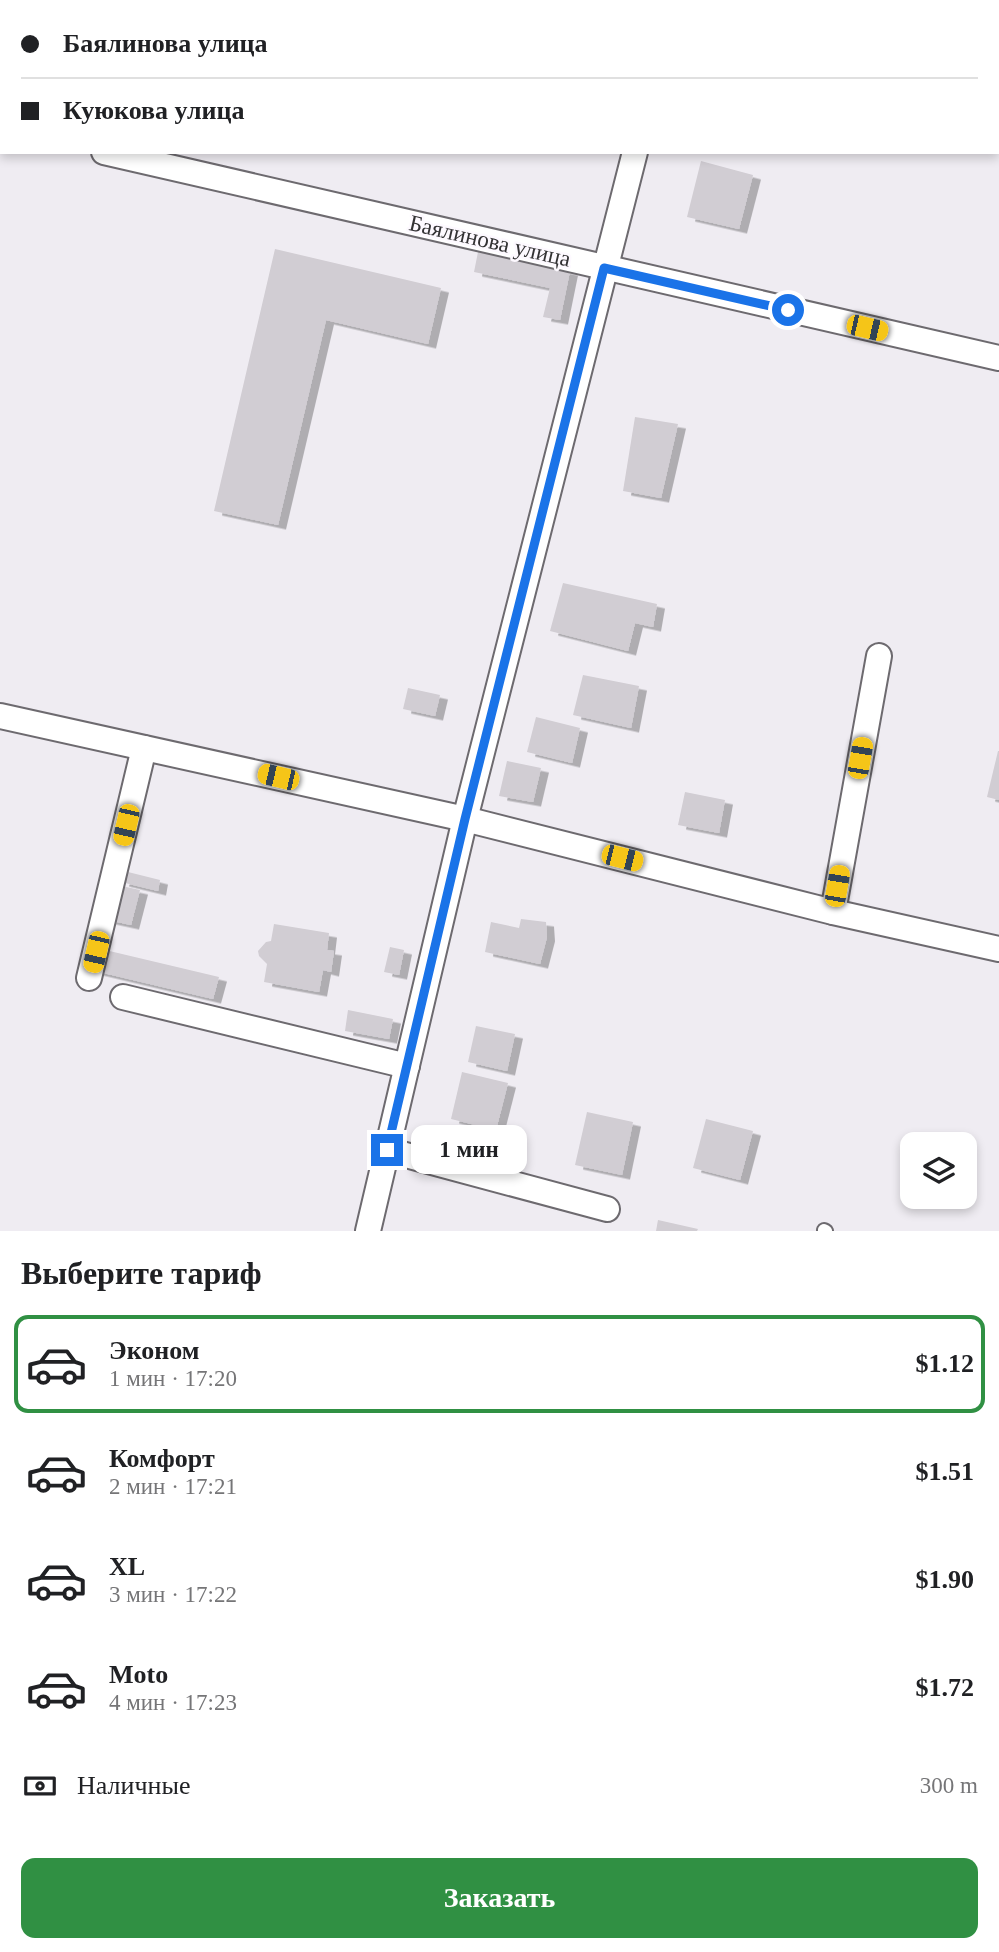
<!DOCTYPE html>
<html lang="ru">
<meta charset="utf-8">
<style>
:root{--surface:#fff;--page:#f2f2f2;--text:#202124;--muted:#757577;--line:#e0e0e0;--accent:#309043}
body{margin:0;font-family:Georgia,serif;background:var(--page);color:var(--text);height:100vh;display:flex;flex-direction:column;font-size:26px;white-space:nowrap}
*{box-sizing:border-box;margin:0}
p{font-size:23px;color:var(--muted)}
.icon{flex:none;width:38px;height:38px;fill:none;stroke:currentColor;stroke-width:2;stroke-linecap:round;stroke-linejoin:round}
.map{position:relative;height:1231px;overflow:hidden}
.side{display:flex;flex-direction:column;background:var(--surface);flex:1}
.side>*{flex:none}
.banner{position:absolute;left:0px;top:0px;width:999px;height:154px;box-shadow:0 4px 10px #0003;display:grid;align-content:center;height:154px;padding:0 21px;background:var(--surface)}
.controls{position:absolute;left:900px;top:1132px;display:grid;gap:14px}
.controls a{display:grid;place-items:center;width:77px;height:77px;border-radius:14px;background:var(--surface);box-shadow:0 4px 10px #0003;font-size:35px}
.end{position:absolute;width:32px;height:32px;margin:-16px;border:9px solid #1a73e8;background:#fff;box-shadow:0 0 0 4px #fff}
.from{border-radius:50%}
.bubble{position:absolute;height:49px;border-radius:14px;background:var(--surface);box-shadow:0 4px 10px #0003;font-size:23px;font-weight:800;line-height:49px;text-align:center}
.car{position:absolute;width:21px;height:42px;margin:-21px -10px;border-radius:9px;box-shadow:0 0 5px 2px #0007;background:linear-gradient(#f5c518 24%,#345 0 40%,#f5c518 0 76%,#345 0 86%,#f5c518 0)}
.banner b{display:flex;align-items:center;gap:24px;height:66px;font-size:26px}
.banner b+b{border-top:2px solid var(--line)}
.banner i{width:18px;height:18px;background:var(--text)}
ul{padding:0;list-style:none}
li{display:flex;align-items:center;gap:21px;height:98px;margin:0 14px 10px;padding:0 7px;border:4px solid transparent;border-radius:14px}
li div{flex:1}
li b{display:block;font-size:26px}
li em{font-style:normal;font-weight:800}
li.active{border-color:var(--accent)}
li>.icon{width:63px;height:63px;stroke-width:1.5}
h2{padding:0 21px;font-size:32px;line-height:84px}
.pay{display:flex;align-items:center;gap:18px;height:77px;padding:0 21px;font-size:26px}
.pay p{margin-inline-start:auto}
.action{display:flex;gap:14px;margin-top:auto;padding:14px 21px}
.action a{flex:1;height:80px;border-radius:14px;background:var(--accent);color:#fff;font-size:28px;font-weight:800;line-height:80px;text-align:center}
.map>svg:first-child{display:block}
.building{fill:#d1cdd3;filter:url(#shadow)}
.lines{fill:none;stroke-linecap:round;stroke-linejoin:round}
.service-casing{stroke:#6d6a6f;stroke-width:16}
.minor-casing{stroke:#6d6a6f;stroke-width:28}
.service{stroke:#fff;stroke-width:12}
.minor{stroke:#fff;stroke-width:24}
.route{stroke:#1a73e8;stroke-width:9}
.labels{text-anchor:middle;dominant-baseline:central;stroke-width:5;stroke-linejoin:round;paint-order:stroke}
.street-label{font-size:23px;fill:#333234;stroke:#fdf9ff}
</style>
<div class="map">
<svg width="999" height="1231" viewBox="0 0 999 1231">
<defs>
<filter id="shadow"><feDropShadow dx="8" dy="4.5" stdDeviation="0" flood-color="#0004"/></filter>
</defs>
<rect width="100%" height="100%" fill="#efecf2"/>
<g class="building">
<path d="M701,161l52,14 -14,54 -52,-12z"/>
<path d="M275,249l166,39 -13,56 -102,-24 -48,205 -64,-14z"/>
<path d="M478,252l92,19 -10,49 -17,-3 7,-29 -76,-16z"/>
<path d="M635,417l43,7 -17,74 -38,-7z"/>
<path d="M563,583l94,21 -4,23 -18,-4 -7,28 -78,-20z"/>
<path d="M583,675l56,11 -8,42 -58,-13z"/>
<path d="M408,688l32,7 -5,21 -32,-7z"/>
<path d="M536,717l44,11 -8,35 -45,-11z"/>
<path d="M998,751h1v49l-12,-3z"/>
<path d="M507,761l34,7 -8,34 -34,-6z"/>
<path d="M685,792l40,8 -6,33 -41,-8z"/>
<path d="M124,871l36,9 -2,11 -37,-9z"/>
<path d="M117,885l23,5 -9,35 -23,-5z"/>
<path d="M521,919l25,3 1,15 -7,27 -55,-12 6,-30 28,6z"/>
<path d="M274,924l55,9 -2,17 7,1 -3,21 -8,-2 -4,22 -55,-10 3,-18 -8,-8 -1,-5 8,-9 5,-1z"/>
<path d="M390,947l14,3 -5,25 -15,-3z"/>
<path d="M101,949l118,28 -6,22 -118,-28z"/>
<path d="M348,1010l45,9 -4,20 -44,-8z"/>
<path d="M476,1026l39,8 -8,37 -39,-9z"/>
<path d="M462,1072l46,11 -12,47 -45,-11z"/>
<path d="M587,1112l46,10 -11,53 -47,-10z"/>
<path d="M706,1119l47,12 -13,49 -47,-12z"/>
<path d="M658,1220l40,9 -1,2h-41z"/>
</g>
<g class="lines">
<g class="service-casing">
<path id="service" d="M824,1230l2,1"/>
</g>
<g class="minor-casing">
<g id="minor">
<path d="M675,2l1,-2"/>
<path d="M0,128l2,1"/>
<path d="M104,152l895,206"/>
<path d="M0,716l465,103 368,93 166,37"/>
<path d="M833,912l46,-256"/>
<path d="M89,978l55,-230"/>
<path d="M123,997l284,69"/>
<path d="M387,1150l220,59"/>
<path d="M368,1231l97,-412 170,-667"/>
</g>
</g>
<use href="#service" class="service"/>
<use href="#minor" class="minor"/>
</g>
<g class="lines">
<path class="route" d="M387,1150l78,-331 139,-551 184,42"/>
</g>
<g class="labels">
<g class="street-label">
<text transform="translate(490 241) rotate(13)">Баялинова улица</text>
</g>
</g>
</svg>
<div class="controls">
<a><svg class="icon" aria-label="layers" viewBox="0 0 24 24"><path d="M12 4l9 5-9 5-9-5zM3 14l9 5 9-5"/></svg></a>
</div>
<i class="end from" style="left:788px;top:310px"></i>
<i class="end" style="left:387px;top:1150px"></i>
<div class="bubble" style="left:411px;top:1125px;width:116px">1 мин</div>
<i class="car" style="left:867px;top:328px;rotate:103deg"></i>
<i class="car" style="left:860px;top:758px;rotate:10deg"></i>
<i class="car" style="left:278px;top:777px;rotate:283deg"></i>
<i class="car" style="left:126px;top:825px;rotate:193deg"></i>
<i class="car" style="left:622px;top:858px;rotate:104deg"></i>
<i class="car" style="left:837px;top:886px;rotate:10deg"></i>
<i class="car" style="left:96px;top:952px;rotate:193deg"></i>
<div class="banner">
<b><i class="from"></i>Баялинова улица</b>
<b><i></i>Куюкова улица</b>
</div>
</div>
<section class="side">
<h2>Выберите тариф</h2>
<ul>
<li class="active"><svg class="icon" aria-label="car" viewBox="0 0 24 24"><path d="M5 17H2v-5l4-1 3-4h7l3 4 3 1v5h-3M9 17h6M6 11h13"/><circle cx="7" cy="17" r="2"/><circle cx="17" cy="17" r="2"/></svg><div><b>Эконом</b><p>1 мин · 17:20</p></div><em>$1.12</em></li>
<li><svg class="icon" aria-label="car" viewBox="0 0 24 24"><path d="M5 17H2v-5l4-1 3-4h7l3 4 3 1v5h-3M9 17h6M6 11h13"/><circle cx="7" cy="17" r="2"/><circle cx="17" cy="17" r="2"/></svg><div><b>Комфорт</b><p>2 мин · 17:21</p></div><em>$1.51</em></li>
<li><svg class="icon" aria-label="car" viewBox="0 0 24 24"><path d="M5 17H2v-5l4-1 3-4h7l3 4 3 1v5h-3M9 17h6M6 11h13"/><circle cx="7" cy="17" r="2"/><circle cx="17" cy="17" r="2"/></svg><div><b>XL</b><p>3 мин · 17:22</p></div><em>$1.90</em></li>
<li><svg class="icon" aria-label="car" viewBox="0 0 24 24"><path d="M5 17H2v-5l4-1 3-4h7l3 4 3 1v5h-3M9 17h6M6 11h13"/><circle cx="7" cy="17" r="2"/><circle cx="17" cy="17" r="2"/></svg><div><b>Moto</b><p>4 мин · 17:23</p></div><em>$1.72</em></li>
</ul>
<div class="pay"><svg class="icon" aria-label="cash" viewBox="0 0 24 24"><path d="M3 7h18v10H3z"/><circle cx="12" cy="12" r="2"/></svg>Наличные<p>300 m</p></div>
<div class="action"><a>Заказать</a></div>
</section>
